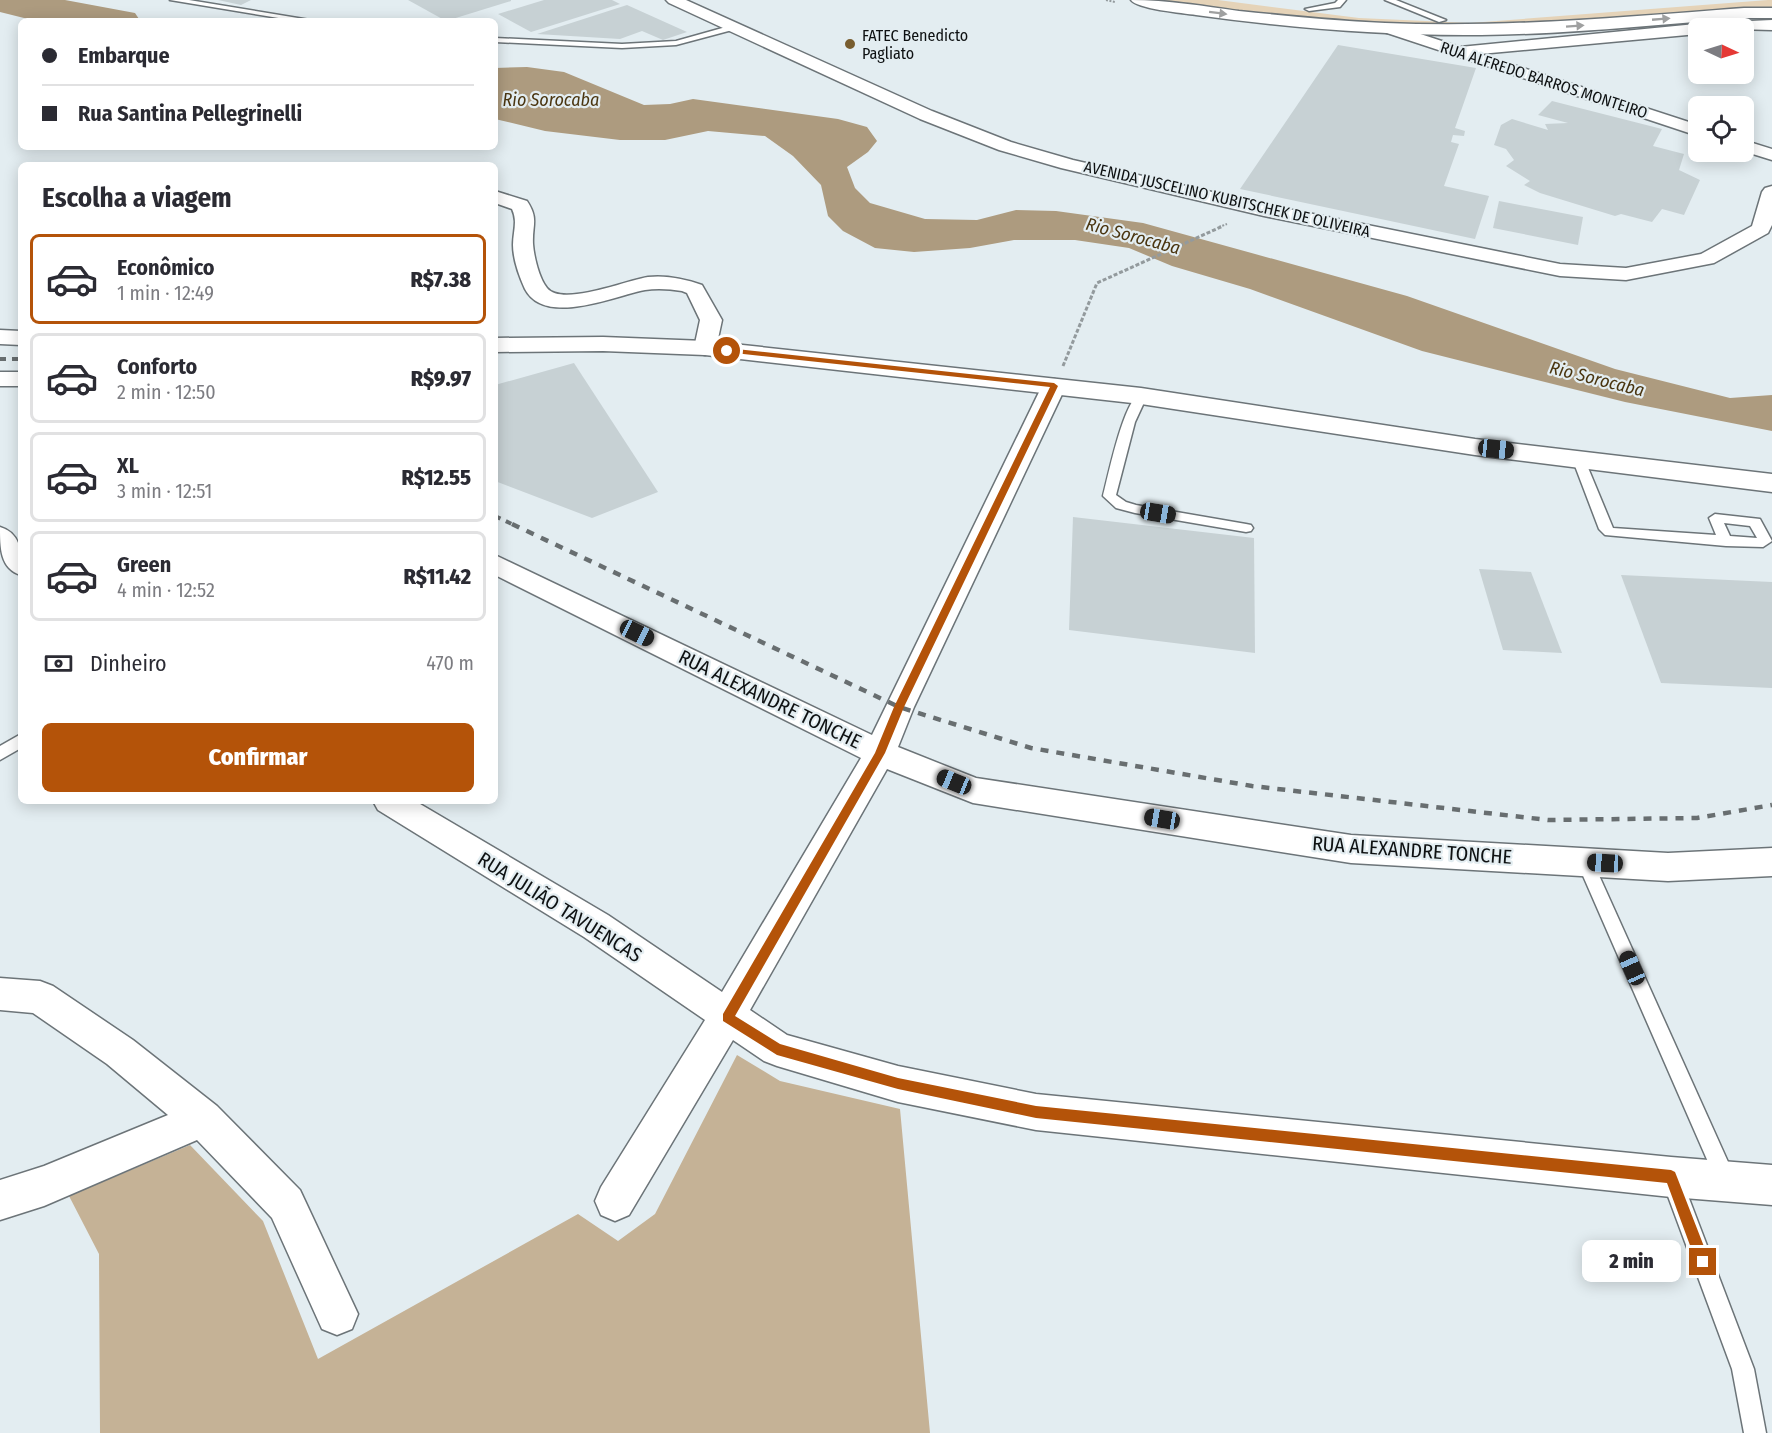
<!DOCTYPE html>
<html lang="pt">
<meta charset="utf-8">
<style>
:root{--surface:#fff;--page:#f7f7f7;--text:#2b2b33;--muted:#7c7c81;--line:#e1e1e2;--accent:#b45309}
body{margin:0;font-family:"Fira Sans Condensed",sans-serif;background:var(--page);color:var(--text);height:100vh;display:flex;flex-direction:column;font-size:22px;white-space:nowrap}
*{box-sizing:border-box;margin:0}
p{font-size:20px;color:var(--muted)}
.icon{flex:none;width:33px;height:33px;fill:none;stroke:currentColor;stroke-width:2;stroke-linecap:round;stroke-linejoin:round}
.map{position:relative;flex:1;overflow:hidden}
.panel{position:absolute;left:18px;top:162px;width:480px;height:642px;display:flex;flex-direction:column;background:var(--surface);border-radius:9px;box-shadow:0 3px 15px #0003}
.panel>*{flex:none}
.guide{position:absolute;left:18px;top:18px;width:480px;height:132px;border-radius:9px;box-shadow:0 3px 15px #0003;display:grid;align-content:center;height:132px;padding:0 24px;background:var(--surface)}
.needle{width:39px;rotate:94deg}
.controls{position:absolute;left:1688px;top:18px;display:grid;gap:12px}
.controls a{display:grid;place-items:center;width:66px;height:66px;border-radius:9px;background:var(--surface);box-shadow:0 3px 15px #0003;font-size:30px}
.end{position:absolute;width:27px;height:27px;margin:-14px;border:8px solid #b45309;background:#fff;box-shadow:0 0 0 3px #fff}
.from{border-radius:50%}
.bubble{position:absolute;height:42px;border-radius:9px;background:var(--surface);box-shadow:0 3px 15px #0003;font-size:20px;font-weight:800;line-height:42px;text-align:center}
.car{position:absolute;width:18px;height:36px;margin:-18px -9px;border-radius:8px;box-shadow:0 0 4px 2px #0007;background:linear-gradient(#222 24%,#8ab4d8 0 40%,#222 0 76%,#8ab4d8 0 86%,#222 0)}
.guide b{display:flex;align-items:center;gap:21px;height:57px;font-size:22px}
.guide b+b{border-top:2px solid var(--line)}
.guide i{width:15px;height:15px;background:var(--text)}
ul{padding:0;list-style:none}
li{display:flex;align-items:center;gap:18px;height:90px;margin:0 12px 9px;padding:0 12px;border:3px solid var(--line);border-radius:9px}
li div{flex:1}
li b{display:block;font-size:22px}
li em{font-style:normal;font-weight:800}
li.active{border-color:var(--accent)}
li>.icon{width:54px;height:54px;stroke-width:1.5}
h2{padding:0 24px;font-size:27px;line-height:72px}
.pay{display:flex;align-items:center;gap:15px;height:66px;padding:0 24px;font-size:22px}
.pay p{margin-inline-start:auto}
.button{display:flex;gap:12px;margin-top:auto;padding:12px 24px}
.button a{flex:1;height:69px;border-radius:9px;background:var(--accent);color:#fff;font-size:24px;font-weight:800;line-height:69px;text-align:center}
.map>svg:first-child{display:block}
.green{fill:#e5d3b8}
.forest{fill:#c5b296}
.water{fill:#ad9b7f}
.building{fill:#c7d1d4}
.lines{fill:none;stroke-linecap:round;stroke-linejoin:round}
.service-casing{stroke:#6c7478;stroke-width:3}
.minor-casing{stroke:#6c7478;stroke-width:3}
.secondary-casing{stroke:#6c7478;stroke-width:3}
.trunk-casing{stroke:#6c7478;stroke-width:3}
.path-far1{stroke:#939a9d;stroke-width:2;stroke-dasharray:2 1.5;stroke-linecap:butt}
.path{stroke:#939a9d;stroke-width:3;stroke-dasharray:4 2;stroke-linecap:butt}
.service{fill:#fff;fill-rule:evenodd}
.minor{fill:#fff;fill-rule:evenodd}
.secondary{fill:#fff;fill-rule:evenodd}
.trunk{fill:#fff;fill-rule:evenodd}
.rail-far1{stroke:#686e70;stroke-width:4;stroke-dasharray:6 6;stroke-linecap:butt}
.rail{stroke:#686e70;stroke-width:4.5;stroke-dasharray:8 8;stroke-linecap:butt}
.oneway{fill:#9fa0a0}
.route{fill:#b45309}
.poi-dot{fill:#785d2f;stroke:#e3edf1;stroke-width:2}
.labels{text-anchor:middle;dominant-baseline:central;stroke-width:4.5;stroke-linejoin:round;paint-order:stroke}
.far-poi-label{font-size:16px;fill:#0e1112;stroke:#e3edf1;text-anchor:start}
.far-street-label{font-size:16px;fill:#0e1112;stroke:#e3edf1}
.far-water-label{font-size:18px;font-style:italic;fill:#4a3510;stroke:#e3edf1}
.street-label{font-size:20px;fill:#0e1112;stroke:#e3edf1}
</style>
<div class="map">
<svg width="1772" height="1433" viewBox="0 0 1772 1433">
<rect width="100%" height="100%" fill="#e3edf1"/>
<path class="green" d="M1157,0h61l141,18 111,5 298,-23h4v10l-241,16h-146l-172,-17z"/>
<path class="forest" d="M737,1055l43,26 120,28 30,324h-830l-1,-179 -30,-58 121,-51 73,76 55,138 260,-145 40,27 37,-27z"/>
<g class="water">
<path d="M0,0h65l70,13 4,6 12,2h-115l-36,-9z"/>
<path d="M527,67l37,5 80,33 26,-1 23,-5 145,20 29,8 10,14 -9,11 -21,15 8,21 15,15 55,16 52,1 39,-10 40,1 87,12 264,73 208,73 115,29 42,-3v36l-147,-29 -203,-51 -172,-62 -78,-23 -43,-18 -54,-8h-61l-44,8 -56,4 -39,-4 -32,-17 -15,-15 -7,-31 -28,-29 -28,-20 -57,-5 -43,9h-45l-75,-9 -50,-12v-51z"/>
</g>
<g class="building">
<path d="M218,0h33l-10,5z"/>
<path d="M408,0h103v1l-65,20z"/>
<path d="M544,0h68l8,4 -89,28 -33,-18z"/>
<path d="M627,5l60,27 -24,8 -21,-9 -22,8 -83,-5z"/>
<path d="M1338,45l138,23 -21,60 10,3 -1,5 -11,-1 -2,7 8,2 -15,42 45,10 -14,43 -235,-50z"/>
<path d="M1552,101l110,28 -9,17 31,8 -5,16 21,10 -16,35 -22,-6 -10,13 -31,-8 -6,2 -75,-23 -16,-8 6,-4 -24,-15 8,-6 -8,-11 -12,-4 7,-20 11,-6 36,11 -3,-6 23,-1 -30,-8z"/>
<path d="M1499,201l84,16 -5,28 -85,-17z"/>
<path d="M574,363l84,129 -66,26 -97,-37v-96z"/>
<path d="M1073,517l181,21 1,115 -186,-23z"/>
<path d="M1479,569l52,3 31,81 -59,-3z"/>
<path d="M1621,575l151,7v106l-111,-5z"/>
</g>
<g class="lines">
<g class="service-casing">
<g id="service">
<path d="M170,0h19l127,21h-19z"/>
<path d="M1338,0h8l-6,7 -31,4 -4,-2 30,-6z"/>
<path d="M1385,0h11l50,20 -7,2z"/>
<path d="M733,25l4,2 -1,2 -60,16 -54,3 -127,-6v-4l127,6 54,-3z"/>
<path d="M1141,393l6,3 -12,26 -19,73 10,7 10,3 110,19 5,1 2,3 -2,3 -5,1 -111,-19 -19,-5 -13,-12c5,-19 21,-98 38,-103z"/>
<path d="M1578,454l6,4 29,70 103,7 -7,-17 6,-4 45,5 12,22 -9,6 -37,-1 -121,-11 -6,-6 -27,-71zM1724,523l26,3 7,12 -27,-2z"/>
<path d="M21,734v14l-21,12v-14z"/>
<path d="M1585,855l6,2 2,5 140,311 3,7 -3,7 -7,3 -7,-3 -142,-325 2,-5z"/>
<path d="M1672,1170l7,3 3,7 72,189 12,64h-22l-12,-64 -70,-189 3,-7z"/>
</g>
</g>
<g class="minor-casing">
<g id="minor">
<path d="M666,0h20l246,111 79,31 62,18 191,44 296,60 66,4 75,-14 51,-28 10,-34 3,-4 7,-2v39l-4,8 -54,30 -88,17 -66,-4 -296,-60 -203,-48 -62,-18 -79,-31 -251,-116z"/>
<path d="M1772,20v10l-74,-2v6l-218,20 218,71v11l-314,-104 -2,-3 8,-5 70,23 246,-24z"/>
<path d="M1743,140l29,9v11l-29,-9z"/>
<path d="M495,191l32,10c12,18 5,24 6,43 1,13 6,34 14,44 15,19 80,-8 101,-11 19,-2 37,2 54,8l20,35 -6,28 -3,5 -8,2 -8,-2 -3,-5 6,-28 -13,-27 -5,-2c-12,-2 -25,-3 -37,-1 -31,6 -100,37 -120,-1 -6,-13 -12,-31 -12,-44 0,-14 5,-23 -1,-36l-17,-6z"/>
<rect x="0" y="372" width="21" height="14"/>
<path d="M1054,379l8,2 4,5 -152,321 -16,40 78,31 375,57 317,18 104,-5v28l-104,5 -317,-18 -378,-60 -86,-34 -137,241 37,25 111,31 138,28 635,63 101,8v40l-101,-8 -635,-67 -138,-28 -121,-36 -13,-5 -31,-21 -104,175 -14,6 -14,-6 -6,-14 6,-14 104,-167 -121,-83 -206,-127 -5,-9h42l193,114 114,77 139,-234 -366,-183v-20l377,180 170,-349 4,-5z"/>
<path d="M0,527c23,7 21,28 21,48 -21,-6 -21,-28 -21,-48z"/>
<path d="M0,978l40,3 13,5 80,54 84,66 83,84 58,124 -6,15 -15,6 -15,-6 -50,-111 -75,-78 -153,66 -44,14v-40l44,-14 124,-51 -61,-51 -74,-51 -33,-3z"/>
</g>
</g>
<g class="secondary-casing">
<g id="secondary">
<path d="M0,330l21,1v14l-21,-1z"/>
<path d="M603,337l102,4 436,47 334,51 297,35v18l-297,-37 -334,-51 -436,-49 -102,-4 -108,1v-14z"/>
</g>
</g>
<g class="trunk-casing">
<path id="trunk" d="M1131,0c37,0 72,6 108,11 49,5 97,10 146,12 120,5 239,-6 359,-15h28v10h-28c-88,7 -175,16 -263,17 -95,1 -190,-7 -285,-20 -13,-2 -59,-6 -65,-15z"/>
</g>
<g class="path-far1">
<path d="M1106,0l9,2"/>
<path d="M1219,227l8,-3"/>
</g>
<path class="path" d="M1063,366l34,-83 126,-57"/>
<use href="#service" class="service"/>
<use href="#minor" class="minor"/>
<use href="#secondary" class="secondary"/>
<use href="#trunk" class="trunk"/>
<g class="rail-far1">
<path d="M0,359h21"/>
<path d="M495,516l21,10"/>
</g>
<path class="rail" d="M512,524l387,183 132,41 221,38 296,34 149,-2 75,-13"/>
</g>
<defs><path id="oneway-solid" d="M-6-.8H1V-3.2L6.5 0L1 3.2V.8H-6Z" transform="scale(1.5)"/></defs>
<g class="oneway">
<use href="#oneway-solid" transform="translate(1218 13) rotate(7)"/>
<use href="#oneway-solid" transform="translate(1661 19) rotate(-5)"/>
<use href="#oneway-solid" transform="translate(1575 26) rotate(-4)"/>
</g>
<path class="route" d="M727,348l327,35 4,3 -154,321 -19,46 -150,263 45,28 118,34 138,28 635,64 4,2 2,5 33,85 -2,5 -5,2 -5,-2 -31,-84 -631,-65 -138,-29 -121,-34 -54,-34v-7l152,-261 19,-46 156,-320 -325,-35z"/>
<circle class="poi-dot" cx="850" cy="44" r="6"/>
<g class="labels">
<g class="far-poi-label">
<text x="862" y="35">FATEC Benedicto<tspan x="862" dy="18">Pagliato</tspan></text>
</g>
<g class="far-street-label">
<text transform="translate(1544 80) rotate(18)">RUA ALFREDO BARROS MONTEIRO</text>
<text transform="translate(1227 199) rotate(13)">AVENIDA JUSCELINO KUBITSCHEK DE OLIVEIRA</text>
</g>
<g class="far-water-label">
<text x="551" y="100">Rio Sorocaba</text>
<text transform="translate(1133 236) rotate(15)">Rio Sorocaba</text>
<text transform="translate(1597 379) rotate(14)">Rio Sorocaba</text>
</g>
<g class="street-label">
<text transform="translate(770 699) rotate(26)">RUA ALEXANDRE TONCHE</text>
<text transform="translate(1412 850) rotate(4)">RUA ALEXANDRE TONCHE</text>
<text transform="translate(560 907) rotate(32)">RUA JULIÃO TAVUENCAS</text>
</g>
</g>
</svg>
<div class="controls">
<a><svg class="needle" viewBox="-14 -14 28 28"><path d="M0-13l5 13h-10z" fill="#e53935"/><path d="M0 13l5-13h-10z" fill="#7c7c81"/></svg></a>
<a><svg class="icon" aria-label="locate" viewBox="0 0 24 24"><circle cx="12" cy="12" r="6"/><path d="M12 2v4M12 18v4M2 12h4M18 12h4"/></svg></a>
</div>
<i class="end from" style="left:727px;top:351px"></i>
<i class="end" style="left:1703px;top:1262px"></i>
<div class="bubble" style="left:1582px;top:1240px;width:99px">2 min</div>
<i class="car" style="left:1496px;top:449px;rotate:96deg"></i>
<i class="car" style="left:1158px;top:513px;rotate:99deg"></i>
<i class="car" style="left:637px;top:633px;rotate:116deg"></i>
<i class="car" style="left:954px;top:782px;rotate:292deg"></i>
<i class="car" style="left:1162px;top:819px;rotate:279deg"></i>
<i class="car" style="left:1605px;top:863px;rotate:273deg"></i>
<i class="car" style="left:1632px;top:968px;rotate:336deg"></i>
<div class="guide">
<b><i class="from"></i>Embarque</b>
<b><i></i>Rua Santina Pellegrinelli</b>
</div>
<section class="panel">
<h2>Escolha a viagem</h2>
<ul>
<li class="active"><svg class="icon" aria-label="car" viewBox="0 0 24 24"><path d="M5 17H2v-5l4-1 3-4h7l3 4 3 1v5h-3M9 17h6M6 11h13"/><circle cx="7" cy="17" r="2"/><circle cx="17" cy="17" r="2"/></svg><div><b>Econômico</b><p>1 min · 12:49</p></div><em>R$7.38</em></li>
<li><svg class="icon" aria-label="car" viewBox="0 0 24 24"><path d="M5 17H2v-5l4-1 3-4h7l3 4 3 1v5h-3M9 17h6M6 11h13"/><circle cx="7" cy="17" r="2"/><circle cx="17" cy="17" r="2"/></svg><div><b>Conforto</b><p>2 min · 12:50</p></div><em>R$9.97</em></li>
<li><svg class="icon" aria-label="car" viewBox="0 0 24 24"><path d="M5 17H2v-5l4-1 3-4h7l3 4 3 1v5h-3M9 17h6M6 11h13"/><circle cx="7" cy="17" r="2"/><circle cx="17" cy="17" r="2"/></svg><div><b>XL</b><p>3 min · 12:51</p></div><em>R$12.55</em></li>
<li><svg class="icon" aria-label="car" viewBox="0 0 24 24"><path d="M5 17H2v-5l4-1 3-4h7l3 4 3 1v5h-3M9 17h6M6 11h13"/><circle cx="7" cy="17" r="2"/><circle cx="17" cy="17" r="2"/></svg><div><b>Green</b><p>4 min · 12:52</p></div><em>R$11.42</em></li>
</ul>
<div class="pay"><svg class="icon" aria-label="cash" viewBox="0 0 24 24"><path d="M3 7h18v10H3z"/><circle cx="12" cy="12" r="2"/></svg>Dinheiro<p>470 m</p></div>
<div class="button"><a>Confirmar</a></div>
</section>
</div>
